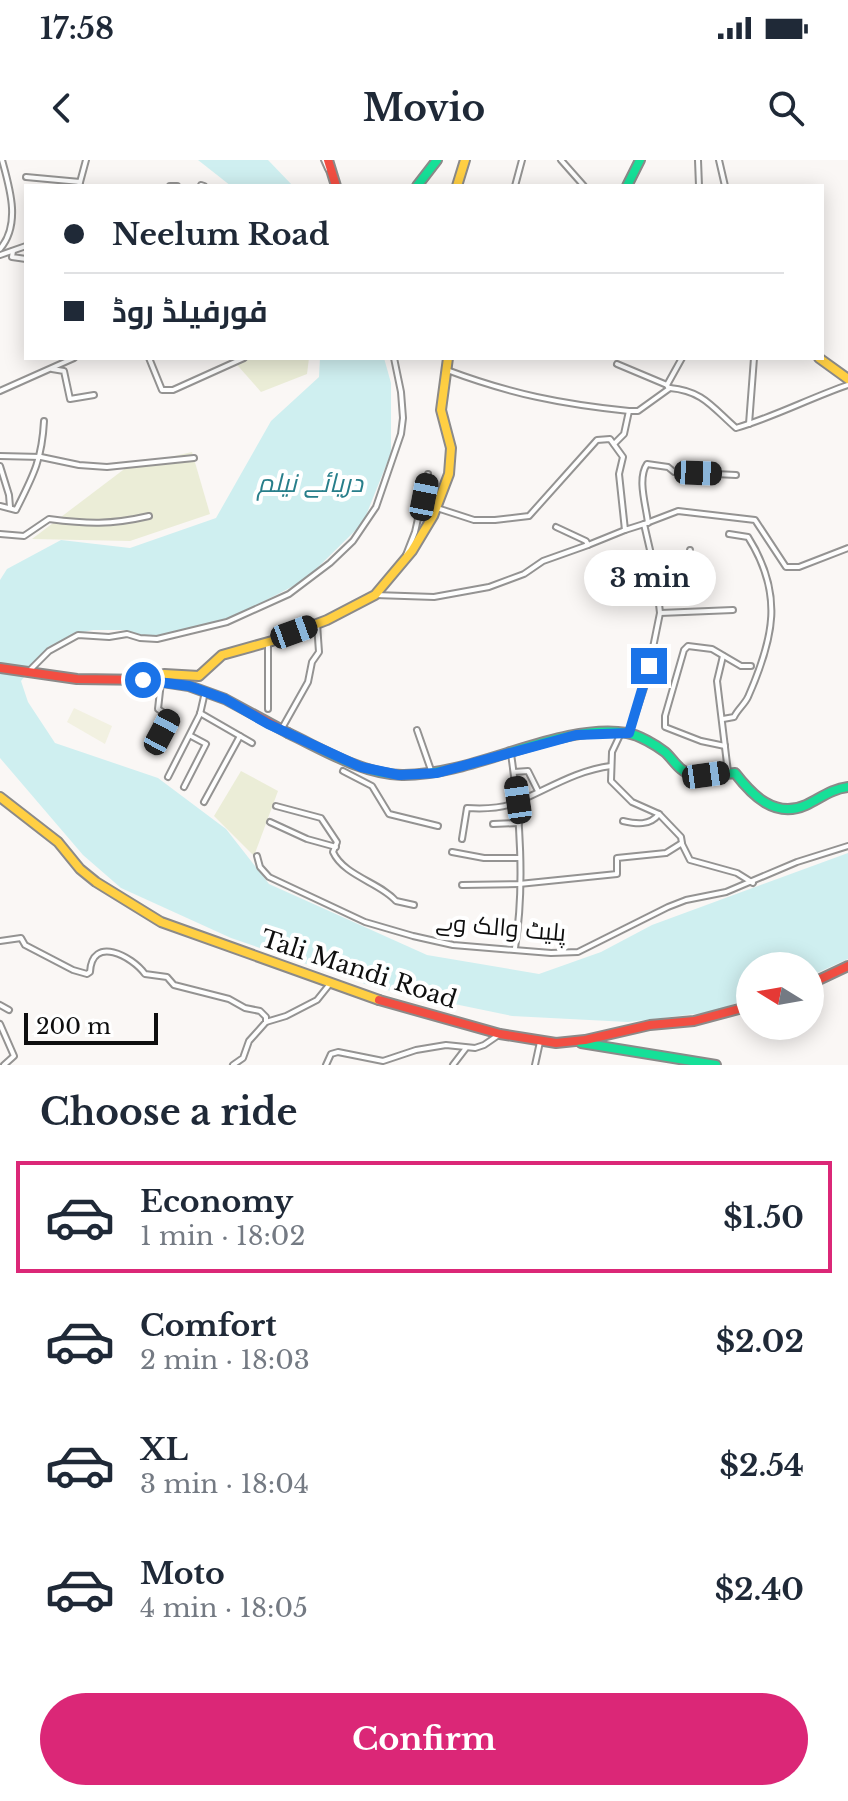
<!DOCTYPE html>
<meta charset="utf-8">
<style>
:root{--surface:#fff;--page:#f2f2f3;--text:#1f2937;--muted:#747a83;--line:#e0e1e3;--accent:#db2777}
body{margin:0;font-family:"Libre Baskerville",Cairo,serif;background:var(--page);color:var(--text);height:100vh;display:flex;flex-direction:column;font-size:30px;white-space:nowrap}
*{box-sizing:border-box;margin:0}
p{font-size:26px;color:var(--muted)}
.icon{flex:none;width:44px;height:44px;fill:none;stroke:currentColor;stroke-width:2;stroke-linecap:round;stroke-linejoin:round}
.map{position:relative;height:905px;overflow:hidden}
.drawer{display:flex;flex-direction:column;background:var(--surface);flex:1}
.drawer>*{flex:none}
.hud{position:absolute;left:24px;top:24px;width:800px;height:176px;border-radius:0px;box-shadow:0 4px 20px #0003;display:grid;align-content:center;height:176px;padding:0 40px;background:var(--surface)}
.needle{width:52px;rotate:281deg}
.buttons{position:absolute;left:736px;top:792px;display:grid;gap:16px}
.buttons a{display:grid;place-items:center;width:88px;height:88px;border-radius:50%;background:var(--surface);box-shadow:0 4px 20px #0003;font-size:40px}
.scale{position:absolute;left:24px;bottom:20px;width:134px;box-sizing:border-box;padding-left:8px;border:4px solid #0e0e0e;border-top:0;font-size:22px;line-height:28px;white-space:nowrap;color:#0e0e0e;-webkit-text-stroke:6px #fff;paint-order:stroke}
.end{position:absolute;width:36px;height:36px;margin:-18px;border:10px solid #1a73e8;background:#fff;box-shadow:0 0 0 4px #fff}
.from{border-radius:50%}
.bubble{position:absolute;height:56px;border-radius:28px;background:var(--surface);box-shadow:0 4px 20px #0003;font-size:26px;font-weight:700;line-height:56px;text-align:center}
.car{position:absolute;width:24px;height:48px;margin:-24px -12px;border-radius:10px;box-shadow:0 0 6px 2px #0007;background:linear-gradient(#222 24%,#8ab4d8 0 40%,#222 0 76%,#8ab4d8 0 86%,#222 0)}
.hud b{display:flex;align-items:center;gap:28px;height:76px;font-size:30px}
.hud b+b{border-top:2px solid var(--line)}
.hud i{width:20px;height:20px;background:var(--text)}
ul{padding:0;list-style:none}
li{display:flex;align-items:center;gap:24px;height:112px;margin:0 16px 12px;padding:0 24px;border:4px solid transparent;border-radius:0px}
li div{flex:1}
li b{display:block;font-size:30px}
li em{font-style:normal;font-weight:700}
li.current{border-color:var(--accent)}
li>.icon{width:72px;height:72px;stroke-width:1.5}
h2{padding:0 40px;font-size:36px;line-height:96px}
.primary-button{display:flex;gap:16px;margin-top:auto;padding:16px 40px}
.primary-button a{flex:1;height:92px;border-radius:48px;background:var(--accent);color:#fff;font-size:32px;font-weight:700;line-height:92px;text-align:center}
.status{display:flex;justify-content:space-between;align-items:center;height:56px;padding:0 40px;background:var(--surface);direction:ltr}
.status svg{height:22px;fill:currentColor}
header{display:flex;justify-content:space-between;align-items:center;height:104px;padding:0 40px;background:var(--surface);font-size:36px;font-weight:700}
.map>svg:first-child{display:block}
.green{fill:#ebedd7}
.pitch{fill:#f2f1e1}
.water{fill:#cfeff0}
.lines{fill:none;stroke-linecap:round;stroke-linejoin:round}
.street-casing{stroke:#949392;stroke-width:8}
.fast-casing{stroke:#8b8a89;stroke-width:12}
.slow-casing{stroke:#8b8a89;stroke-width:12}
.jam-casing{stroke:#8b8a89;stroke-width:12}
.street{stroke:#fefefe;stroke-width:4}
.fast{stroke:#16e098;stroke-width:8}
.slow{stroke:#ffcf43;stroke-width:8}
.jam{stroke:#f24e42;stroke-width:8}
.route{stroke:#1a73e8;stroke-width:10}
.labels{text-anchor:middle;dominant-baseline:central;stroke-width:8;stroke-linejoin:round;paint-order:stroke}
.street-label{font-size:24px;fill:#0e0e0e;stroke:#fff}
.water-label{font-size:26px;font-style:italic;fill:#277e8a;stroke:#fff}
</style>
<div class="status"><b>17:58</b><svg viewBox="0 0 49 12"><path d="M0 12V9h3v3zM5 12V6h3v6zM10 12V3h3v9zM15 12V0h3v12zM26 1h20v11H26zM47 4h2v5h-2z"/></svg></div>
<header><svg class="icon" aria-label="back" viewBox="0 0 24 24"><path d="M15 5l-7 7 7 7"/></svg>Movio<svg class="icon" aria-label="search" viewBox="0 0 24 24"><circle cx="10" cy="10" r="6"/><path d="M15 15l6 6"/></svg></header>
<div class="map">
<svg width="848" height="905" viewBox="0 0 848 905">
<rect width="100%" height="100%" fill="#faf7f5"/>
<g class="green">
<path d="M231,198h78l-2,16 -46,18z"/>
<path d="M192,292l18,62 -80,27 -98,-2 95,-72z"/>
<path d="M241,611l37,20 -24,65 -40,-40z"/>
</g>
<path class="pitch" d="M74,548l38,18 -7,18 -38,-22z"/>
<g class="water">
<path d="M198,0h70l25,26h-62z"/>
<path d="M320,198h64l7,25v70l-28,70 -58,57 -73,38 -72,18h-17l-19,-6h-31l-15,3 -30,14 -27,34 7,21 27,41 103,35 68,51 43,55 158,71 112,19 62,-22 51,-27 196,-72v106l-38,17v-10h-60v32l-38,14 -84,10 -116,-6 -135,-28 -146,-50 -110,-50 -38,-33 -83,-97v-178l7,-11 54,-29 69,8 86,-30 55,-97 48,-44z"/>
</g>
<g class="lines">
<g class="street-casing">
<g id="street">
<path d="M324,0l4,9"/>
<path d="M561,0l23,26"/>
<path d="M698,0l1,26"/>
<path d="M719,0l6,26"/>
<path d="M26,17l54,5"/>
<path d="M201,25l3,1"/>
<path d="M79,26l7,-26"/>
<path d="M170,26h7"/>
<path d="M515,26l7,-26"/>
<path d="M0,89c21,-25 10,-60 2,-89"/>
<path d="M13,91l-1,6 14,2"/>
<path d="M0,95l26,-9"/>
<path d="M149,198l13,32h11l71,-32"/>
<path d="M617,204l50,21"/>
<path d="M52,209l12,2 6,28 24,-4"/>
<path d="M447,210c64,24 114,34 182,41"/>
<path d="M668,227l-1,-2 15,-27"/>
<path d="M670,228c33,3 42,19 66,40 38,-11 74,-30 112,-43"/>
<path d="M0,231l74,-33"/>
<path d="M749,264l5,-66"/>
<path d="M614,284l10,-10 5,-23h9l32,-23"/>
<path d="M0,296l41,1 38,8 28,2 87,-9"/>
<path d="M0,306l9,29 1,12"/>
<path d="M0,346l16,4c17,-34 26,-50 28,-89"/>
<path d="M437,348l37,12h21l34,-4 68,-76 13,-1 13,18 -4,17 6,56 19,-6 12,52 4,37 -14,69 -17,51"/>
<path d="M648,363c-2,-18 -11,-44 -1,-59l21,3 6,5 62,3"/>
<path d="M644,364l34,-13 77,9 31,47h13l49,-19"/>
<path d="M556,367l30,14 2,4 37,-15"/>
<path d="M0,374l24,2 25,-17c39,5 61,6 100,-3"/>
<path d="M406,395l9,-23 13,-58"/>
<path d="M656,419l29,-6 4,-5 1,-18"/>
<path d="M375,435l59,2 55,-10 35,-13 19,-13 45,-16"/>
<path d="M660,453l73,-3"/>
<path d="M723,496l-6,25 11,91"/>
<path d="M28,512l21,-21 29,-16 31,2 18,-3 13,4 17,1 70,-17 62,-28 41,-31 23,-22 23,-34 25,-73 2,-16 -2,-26 -7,-34"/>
<path d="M268,549v-67"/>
<path d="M200,553l52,30"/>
<path d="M723,559l11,-2c4,-8 10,-12 14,-20 26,-59 36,-103 0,-160l-19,-3"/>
<path d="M281,570l27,-48 4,-20 7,-10 -2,-28"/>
<path d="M417,570l15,43"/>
<path d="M621,573l-9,19 -1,29 21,21 27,12c-9,12 -23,10 -36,7"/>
<path d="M725,586l-24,-5 -36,-14v-11l19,-66 4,-4 24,3 29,17h10"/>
<path d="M154,587l16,-30 -12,-8 3,-27"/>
<path d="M511,594c9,60 14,134 4,194"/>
<path d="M343,611l29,15 17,28 49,12"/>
<path d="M514,612l14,-1 10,20"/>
<path d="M168,617l32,-63 5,-22"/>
<path d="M184,627l22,-43 -15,-8"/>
<path d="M204,642l36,-66"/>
<path d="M276,646l45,12 16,24 -4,10c11,24 48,31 63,49l18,4"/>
<path d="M270,662l37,17 29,8"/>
<path d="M493,664l26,-1"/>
<path d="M462,679l5,-31c17,1 35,1 50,-6 31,-13 60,-32 94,-36"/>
<path d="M682,684l8,16 47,13 16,10"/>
<path d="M452,692l32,6h35"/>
<path d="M257,696l3,11 9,10 96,45 48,14 40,9 98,8 27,-1 90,-45 18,-7 40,-8 71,-30 51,-16"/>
<path d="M462,725l57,-1 98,-10v-16l49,-5 16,-10 -1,-6 -22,-23"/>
<path d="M0,781l21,-3 4,7 48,25 14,4 3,-2c2,-37 42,-16 55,2l22,3 7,8 55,14 16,9 15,3 6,6v5l-17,19 -6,17 -10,7"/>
<path d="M0,845l9,5"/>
<path d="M266,862l20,-6 31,-16 12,-15"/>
<path d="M0,864l14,32 -10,9"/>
<path d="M326,905l5,-11 7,-2 45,9 33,-11 30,-5 29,3 9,-3 16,-11"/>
<path d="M453,905l13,-17"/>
<path d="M535,905l5,-23"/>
</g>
</g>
<g class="fast-casing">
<g id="fast">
<path d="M417,26l20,-26"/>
<path d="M627,26l13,-26"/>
<path d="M288,573c36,17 74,41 114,42 72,1 157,-53 225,-42 12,2 29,12 38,19 9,8 14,20 28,23 12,3 29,-1 42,-2 17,22 40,46 71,32 15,-7 25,-16 42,-18"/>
<path d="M581,883l135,22"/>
</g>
</g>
<g class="slow-casing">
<g id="slow">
<path d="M457,26l8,-26"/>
<path d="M819,198l29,21"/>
<path d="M146,518l18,-4 35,2 23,-21 50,-14 55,-21 48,-25 37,-44 21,-35 16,-42 2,-26 -10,-38 7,-52"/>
<path d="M0,637l58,45 22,27 16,13 65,40 218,78"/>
</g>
</g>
<g class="jam-casing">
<g id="jam">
<path d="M328,0l8,26"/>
<path d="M0,508l77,11 73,1 39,6 36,13 63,34"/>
<path d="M810,824l38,-18"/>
<path d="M379,840l121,34 56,9 29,-3 65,-15 44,-4 56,-15"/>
</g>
</g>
<use href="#street" class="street"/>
<use href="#fast" class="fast"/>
<use href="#slow" class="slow"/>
<use href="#jam" class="jam"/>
</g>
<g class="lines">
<path class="route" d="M143,520l46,6 36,13 43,25 93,43 38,8 38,-2 139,-38 53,-2 20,-67"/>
</g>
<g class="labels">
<g class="street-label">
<text transform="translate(501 767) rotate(5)">پلیٹ والک وے</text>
<text transform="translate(359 809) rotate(18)">Tali Mandi Road</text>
</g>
<g class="water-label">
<text x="310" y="323">دریائے نیلم</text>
</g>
</g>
</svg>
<div class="buttons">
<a><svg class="needle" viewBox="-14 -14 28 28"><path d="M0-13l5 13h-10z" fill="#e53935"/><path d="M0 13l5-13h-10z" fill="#747a83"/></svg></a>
</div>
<div class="scale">200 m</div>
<i class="end from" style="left:143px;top:520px"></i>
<i class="end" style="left:649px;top:506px"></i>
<div class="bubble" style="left:584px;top:390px;width:132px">3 min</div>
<i class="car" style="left:698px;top:313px;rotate:92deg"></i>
<i class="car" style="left:424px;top:337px;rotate:11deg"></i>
<i class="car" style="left:294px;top:472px;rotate:70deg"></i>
<i class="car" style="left:162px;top:572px;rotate:28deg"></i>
<i class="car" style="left:706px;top:615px;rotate:82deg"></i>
<i class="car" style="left:518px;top:640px;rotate:352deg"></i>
<div class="hud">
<b><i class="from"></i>Neelum Road</b>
<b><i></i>فورفیلڈ روڈ</b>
</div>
</div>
<section class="drawer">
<h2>Choose a ride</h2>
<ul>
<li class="current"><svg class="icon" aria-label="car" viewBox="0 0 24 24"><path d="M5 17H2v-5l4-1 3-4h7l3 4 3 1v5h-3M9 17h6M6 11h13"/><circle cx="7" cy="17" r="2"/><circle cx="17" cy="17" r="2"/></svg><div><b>Economy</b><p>1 min · 18:02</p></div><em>$1.50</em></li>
<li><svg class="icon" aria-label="car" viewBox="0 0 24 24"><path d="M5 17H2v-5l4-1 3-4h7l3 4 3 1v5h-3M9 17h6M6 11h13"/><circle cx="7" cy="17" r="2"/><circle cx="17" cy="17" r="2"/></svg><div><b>Comfort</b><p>2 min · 18:03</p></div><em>$2.02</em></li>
<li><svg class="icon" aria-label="car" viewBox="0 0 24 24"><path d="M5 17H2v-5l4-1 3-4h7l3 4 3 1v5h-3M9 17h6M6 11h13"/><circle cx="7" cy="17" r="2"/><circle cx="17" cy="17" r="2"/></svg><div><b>XL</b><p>3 min · 18:04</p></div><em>$2.54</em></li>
<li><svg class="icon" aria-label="car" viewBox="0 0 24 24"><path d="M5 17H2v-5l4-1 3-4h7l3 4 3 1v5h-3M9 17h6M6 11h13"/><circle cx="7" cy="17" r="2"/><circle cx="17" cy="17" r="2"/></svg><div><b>Moto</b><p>4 min · 18:05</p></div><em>$2.40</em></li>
</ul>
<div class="primary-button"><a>Confirm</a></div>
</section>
